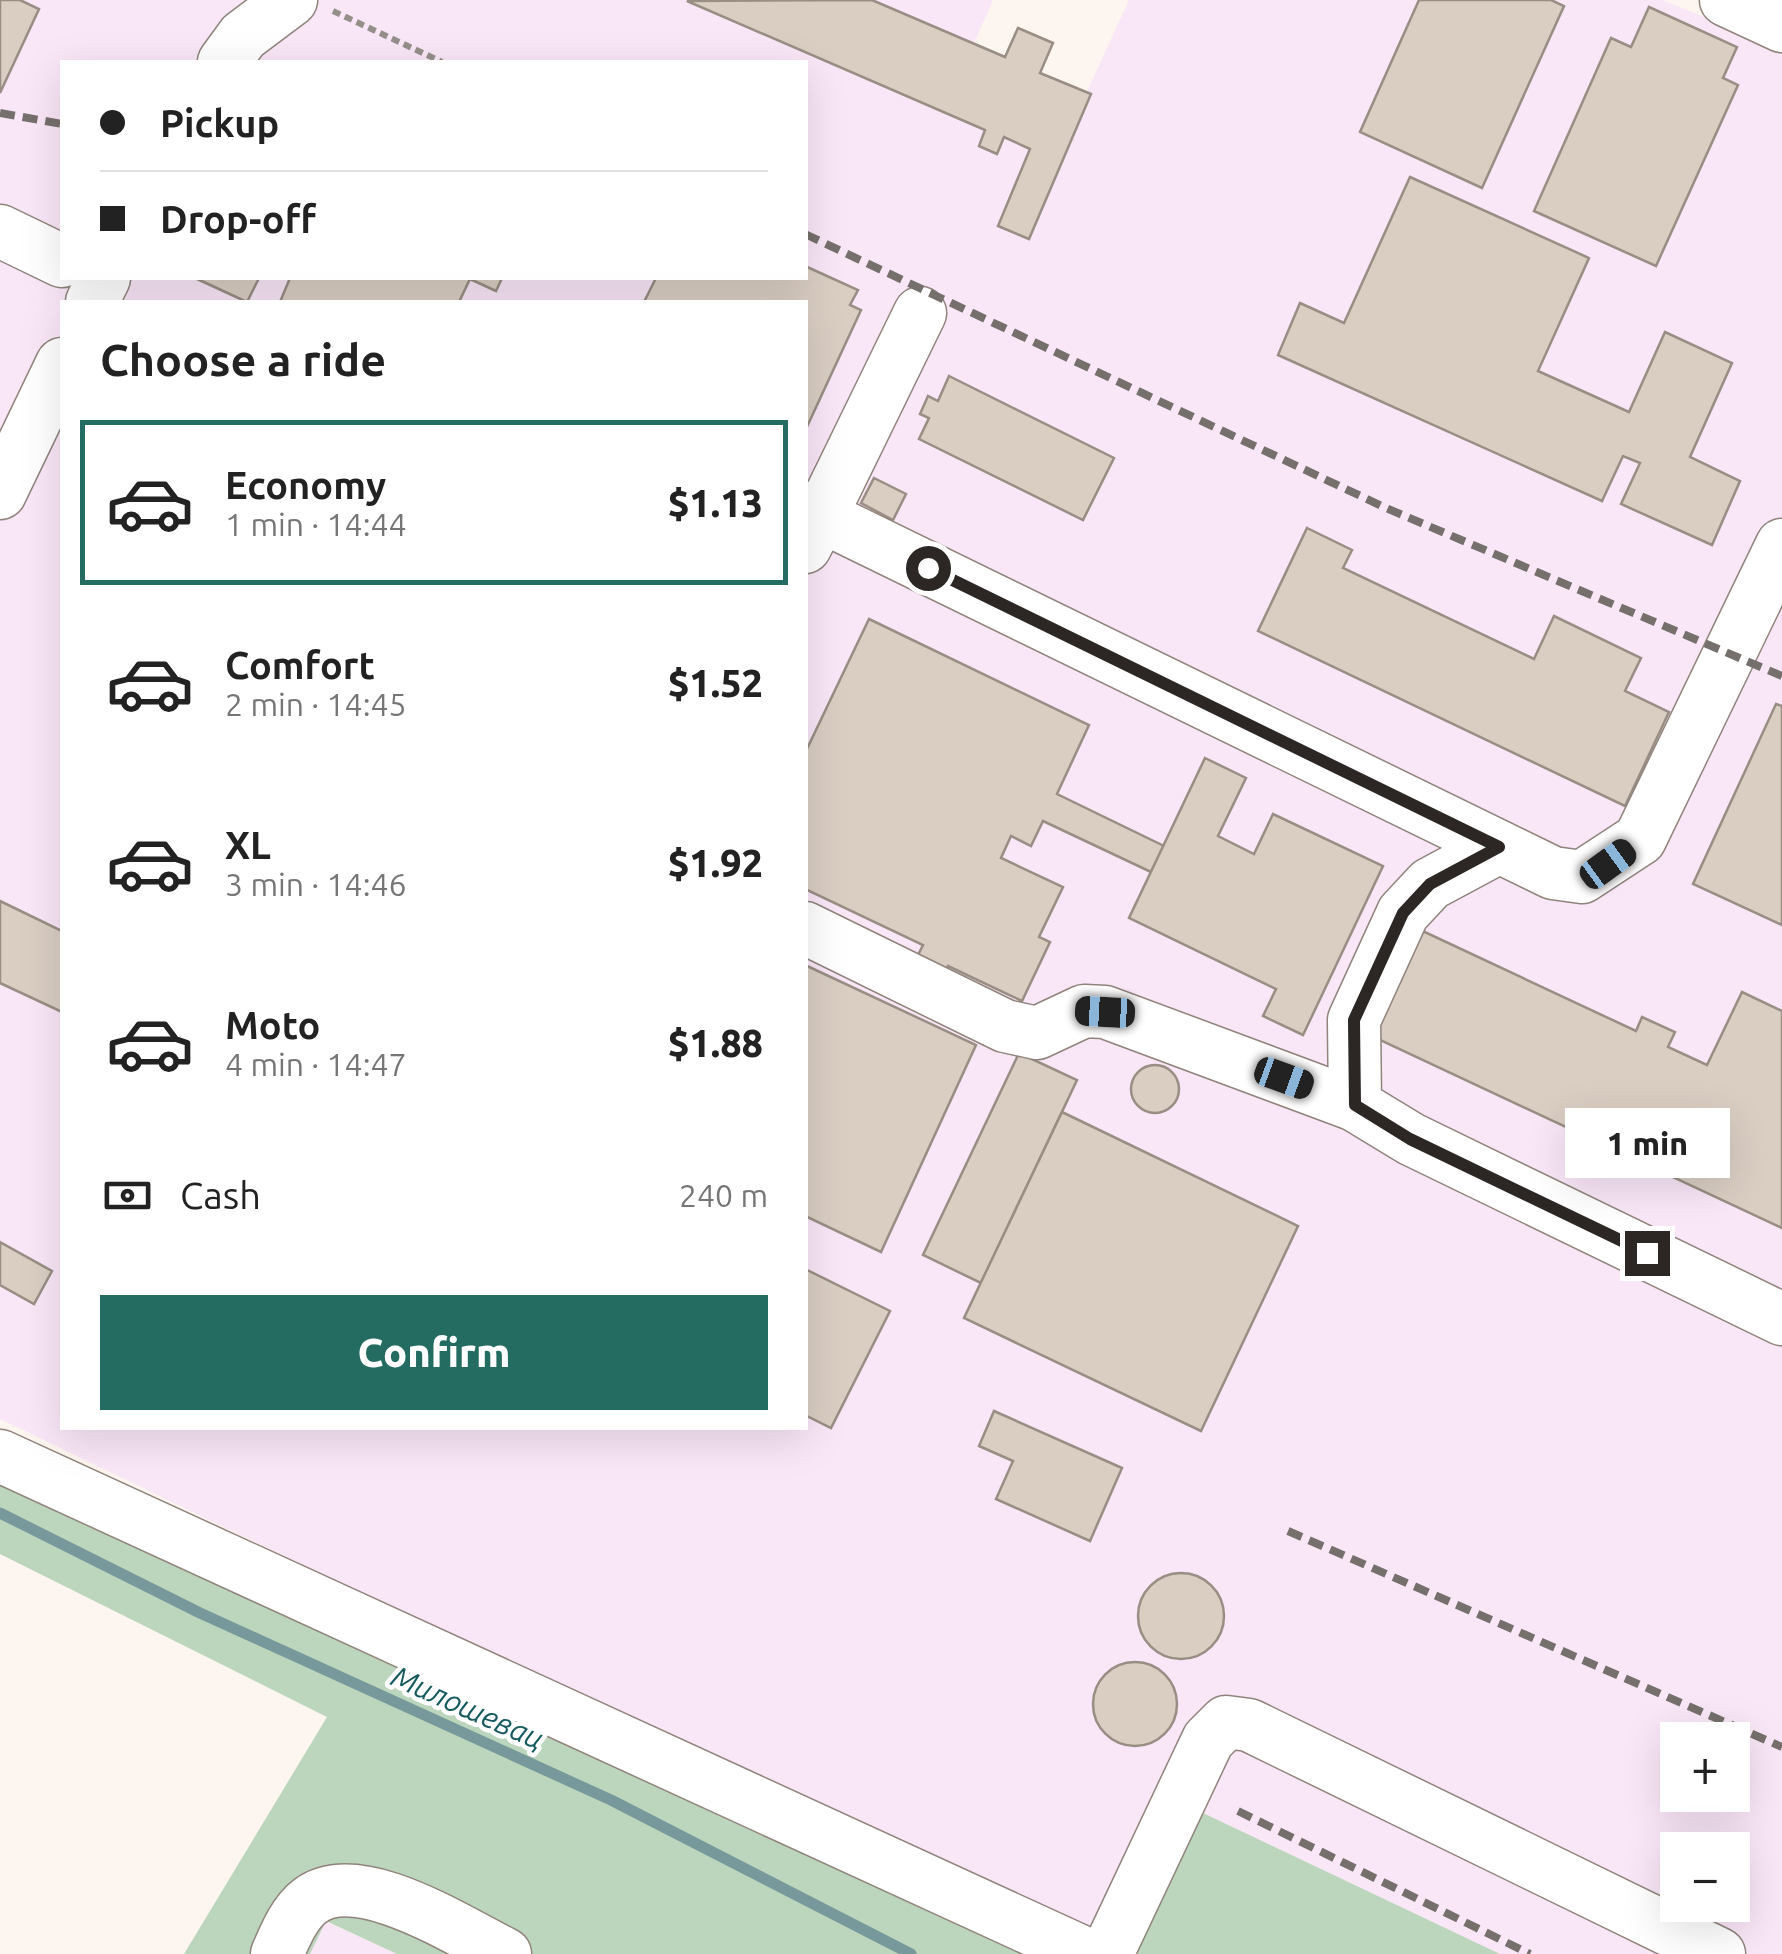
<!DOCTYPE html>
<meta charset="utf-8">
<style>
:root{--surface:#fff;--page:#f2f2f2;--text:#222;--muted:#767676;--line:#e0e0e0;--accent:#246c62}
body{margin:0;font-family:Ubuntu,sans-serif;background:var(--page);color:var(--text);height:100vh;display:flex;flex-direction:column;font-size:38px;white-space:nowrap}
*{box-sizing:border-box;margin:0}
p{font-size:32px;color:var(--muted)}
.icon{flex:none;width:55px;height:55px;fill:none;stroke:currentColor;stroke-width:2;stroke-linecap:round;stroke-linejoin:round}
.map{position:relative;flex:1;overflow:hidden}
.sheet{position:absolute;left:60px;top:300px;width:748px;height:1130px;display:flex;flex-direction:column;background:var(--surface);border-radius:0px;box-shadow:0 10px 40px #0002}
.sheet>*{flex:none}
.hud{position:absolute;left:60px;top:60px;width:748px;height:220px;border-radius:0px;box-shadow:0 10px 40px #0002;display:grid;align-content:center;height:220px;padding:0 40px;background:var(--surface)}
.tools{position:absolute;left:1660px;top:1722px;display:grid;gap:20px}
.tools a{display:grid;place-items:center;width:90px;height:90px;border-radius:0px;background:var(--surface);box-shadow:0 10px 40px #0002;font-size:50px}
.end{position:absolute;width:45px;height:45px;margin:-22px;border:12px solid #2c2724;background:#fff;box-shadow:0 0 0 5px #fff}
.from{border-radius:50%}
.bubble{position:absolute;height:70px;border-radius:0px;background:var(--surface);box-shadow:0 10px 40px #0002;font-size:32px;font-weight:800;line-height:70px;text-align:center}
.car{position:absolute;width:30px;height:60px;margin:-30px -15px;border-radius:12px;box-shadow:0 0 8px 2px #0007;background:linear-gradient(#222 24%,#8ab4d8 0 40%,#222 0 76%,#8ab4d8 0 86%,#222 0)}
.hud b{display:flex;align-items:center;gap:35px;height:95px;font-size:38px}
.hud b+b{border-top:2px solid var(--line)}
.hud i{width:25px;height:25px;background:var(--text)}
ul{padding:0;list-style:none}
li{display:flex;align-items:center;gap:30px;height:165px;margin:0 20px 15px;padding:0 20px;border:5px solid transparent;border-radius:0px}
li div{flex:1}
li b{display:block;font-size:38px}
li em{font-style:normal;font-weight:800}
li.current{border-color:var(--accent)}
li>.icon{width:90px;height:90px;stroke-width:1.5}
h2{padding:0 40px;font-size:45px;line-height:120px}
.pay{display:flex;align-items:center;gap:25px;height:110px;padding:0 40px;font-size:38px}
.pay p{margin-inline-start:auto}
.button{display:flex;gap:20px;margin-top:auto;padding:20px 40px}
.button a{flex:1;height:115px;border-radius:0px;background:var(--accent);color:#fff;font-size:40px;font-weight:800;line-height:115px;text-align:center}
.map>svg:first-child{display:block}
.industrial{fill:#f9e6f7;fill-rule:evenodd}
.green{fill:#bbd6bc}
.lines{fill:none;stroke-linecap:round;stroke-linejoin:round}
.stream{stroke:#78999b;stroke-width:11}
.building{fill:#dacec3;stroke:#988e84;stroke-width:2.5}
.minor-casing{stroke:#90847c;stroke-width:55}
.path{stroke:#958f8a;stroke-width:6;stroke-dasharray:8 5;stroke-linecap:butt}
.minor{stroke:#fff;stroke-width:52}
.rail{stroke:#76706c;stroke-width:8;stroke-dasharray:15 8;stroke-linecap:butt}
.route{stroke:#2c2724;stroke-width:12}
.labels{text-anchor:middle;dominant-baseline:central;stroke-width:9;stroke-linejoin:round;paint-order:stroke}
.water-label{font-size:30px;font-style:italic;fill:#175b61;stroke:#fff}
</style>
<div class="map">
<svg width="1782" height="1954" viewBox="0 0 1782 1954">
<rect width="100%" height="100%" fill="#fdf5ef"/>
<g class="industrial">
<path d="M0,0h993l-19,43 113,49 42,-92h533l120,48v1906h-282l-318,-151 -93,141 -1089,-525zM62,62h743v216h-743zM62,302h743v1126h-743zM1678,1740h54v55h-54zM1678,1850h54v55h-54z"/>
<path d="M325,1921l72,33h-87z"/>
</g>
<g class="green">
<path d="M0,1460l1058,494h-661l-71,-33 -16,33h-126l143,-237 -327,-163z"/>
<path d="M1182,1803l318,151h-389z"/>
</g>
<g class="lines">
<path class="stream" d="M0,1513l200,100 411,187 300,154"/>
</g>
<g class="building">
<path d="M0,0h20l19,9 -39,84z"/>
<path d="M872,0l133,57 13,-29 35,15 -13,30 51,21 -62,145 -31,-13 32,-77 -26,-12 -7,17 -18,-8 6,-16 -298,-129z"/>
<path d="M1419,0h132l13,6 -82,182 -122,-56z"/>
<path d="M1649,7l88,40 -14,31 15,7 -82,181 -122,-55 77,-173 20,9z"/>
<path d="M1410,177l179,81 -51,113 91,41 36,-80 67,31 -42,94 50,24 -28,64 -91,-41 19,-41 -17,-7 -21,45 -324,-146 22,-52 44,20z"/>
<path d="M805,266l53,24 -8,15 11,5 -56,121v-129h-161l12,-24h149z"/>
<path d="M195,278h64l-12,24z"/>
<path d="M290,278h212l-6,13 -26,-12 -11,23h-179z"/>
<path d="M949,376l165,82 -31,62 -164,-81 10,-21 -9,-4 8,-18 10,5z"/>
<path d="M874,478l32,16 -13,26 -32,-17z"/>
<path d="M1307,528l45,22 -9,18 191,91 20,-43 87,42 -16,33 44,21 -44,94 -367,-175z"/>
<path d="M869,619l220,106 -32,69 107,52 -13,26 -108,-51 -12,25 -20,-10 -10,22 62,29 -24,50 11,5 -28,59 -74,-35 -5,10 -29,-13 9,-18 -118,-56v-136z"/>
<path d="M1776,704l6,2v219l-89,-41z"/>
<path d="M1205,758l41,20 -28,58 36,18 19,-40 110,52 -80,169 -40,-19 13,-27 -147,-71z"/>
<path d="M0,901l62,30v81l-62,-29z"/>
<path d="M1414,927l222,104 6,-14 33,15 -7,15 39,18 35,-73 40,19v217l-417,-195z"/>
<path d="M805,965l171,80 -95,207 -76,-36z"/>
<path d="M1019,1053l58,27 -96,203 -58,-28z"/>
<circle cx="1155" cy="1089" r="24"/>
<path d="M1062,1112l236,114 -97,205 -237,-113z"/>
<path d="M0,1242l52,29 -18,33 -34,-19z"/>
<path d="M805,1269l85,42 -59,117 -26,-13z"/>
<path d="M994,1411l128,57 -32,73 -94,-42 17,-38 -34,-15z"/>
<circle cx="1181" cy="1616" r="43"/>
<circle cx="1135" cy="1704" r="42"/>
</g>
<g class="lines">
<g class="minor-casing">
<g id="minor">
<path d="M1726,0l56,26"/>
<path d="M224,62l19,-26 48,-36"/>
<path d="M0,231l62,30"/>
<path d="M92,302l12,-24"/>
<path d="M0,493l62,-129"/>
<path d="M805,508l16,8 99,-203"/>
<path d="M805,547l16,-31 732,357 29,4 58,-38 142,-294"/>
<path d="M805,928l200,98 32,7 47,-22 21,1 250,93 56,34 371,180"/>
<path d="M1355,1105l-1,-85 49,-107 27,-29 69,-37"/>
<path d="M0,1456l1086,498"/>
<path d="M277,1954c8,-18 17,-41 33,-53 48,-36 148,30 195,53"/>
<path d="M1107,1954l101,-214 18,-18 23,3 470,229"/>
</g>
</g>
<path class="path" d="M333,11l109,51"/>
<use href="#minor" class="minor"/>
<g class="rail">
<path d="M0,113l62,11"/>
<path d="M805,234l581,274 396,168"/>
<path d="M1288,1531l494,216"/>
<path d="M1238,1811l292,143"/>
</g>
</g>
<g class="lines">
<path class="route" d="M928,568l571,279 -69,37 -27,29 -49,107 1,85 55,34 237,114"/>
</g>
<g class="labels">
<g class="water-label">
<text transform="translate(468 1707) rotate(24)">Милошевац</text>
</g>
</g>
</svg>
<div class="tools">
<a>+</a>
<a>−</a>
</div>
<i class="end from" style="left:928px;top:568px"></i>
<i class="end" style="left:1647px;top:1253px"></i>
<div class="bubble" style="left:1565px;top:1108px;width:165px">1 min</div>
<i class="car" style="left:1608px;top:864px;rotate:54deg"></i>
<i class="car" style="left:1105px;top:1012px;rotate:273deg"></i>
<i class="car" style="left:1284px;top:1078px;rotate:110deg"></i>
<div class="hud">
<b><i class="from"></i>Pickup</b>
<b><i></i>Drop-off</b>
</div>
<section class="sheet">
<h2>Choose a ride</h2>
<ul>
<li class="current"><svg class="icon" aria-label="car" viewBox="0 0 24 24"><path d="M5 17H2v-5l4-1 3-4h7l3 4 3 1v5h-3M9 17h6M6 11h13"/><circle cx="7" cy="17" r="2"/><circle cx="17" cy="17" r="2"/></svg><div><b>Economy</b><p>1 min · 14:44</p></div><em>$1.13</em></li>
<li><svg class="icon" aria-label="car" viewBox="0 0 24 24"><path d="M5 17H2v-5l4-1 3-4h7l3 4 3 1v5h-3M9 17h6M6 11h13"/><circle cx="7" cy="17" r="2"/><circle cx="17" cy="17" r="2"/></svg><div><b>Comfort</b><p>2 min · 14:45</p></div><em>$1.52</em></li>
<li><svg class="icon" aria-label="car" viewBox="0 0 24 24"><path d="M5 17H2v-5l4-1 3-4h7l3 4 3 1v5h-3M9 17h6M6 11h13"/><circle cx="7" cy="17" r="2"/><circle cx="17" cy="17" r="2"/></svg><div><b>XL</b><p>3 min · 14:46</p></div><em>$1.92</em></li>
<li><svg class="icon" aria-label="car" viewBox="0 0 24 24"><path d="M5 17H2v-5l4-1 3-4h7l3 4 3 1v5h-3M9 17h6M6 11h13"/><circle cx="7" cy="17" r="2"/><circle cx="17" cy="17" r="2"/></svg><div><b>Moto</b><p>4 min · 14:47</p></div><em>$1.88</em></li>
</ul>
<div class="pay"><svg class="icon" aria-label="cash" viewBox="0 0 24 24"><path d="M3 7h18v10H3z"/><circle cx="12" cy="12" r="2"/></svg>Cash<p>240 m</p></div>
<div class="button"><a>Confirm</a></div>
</section>
</div>
